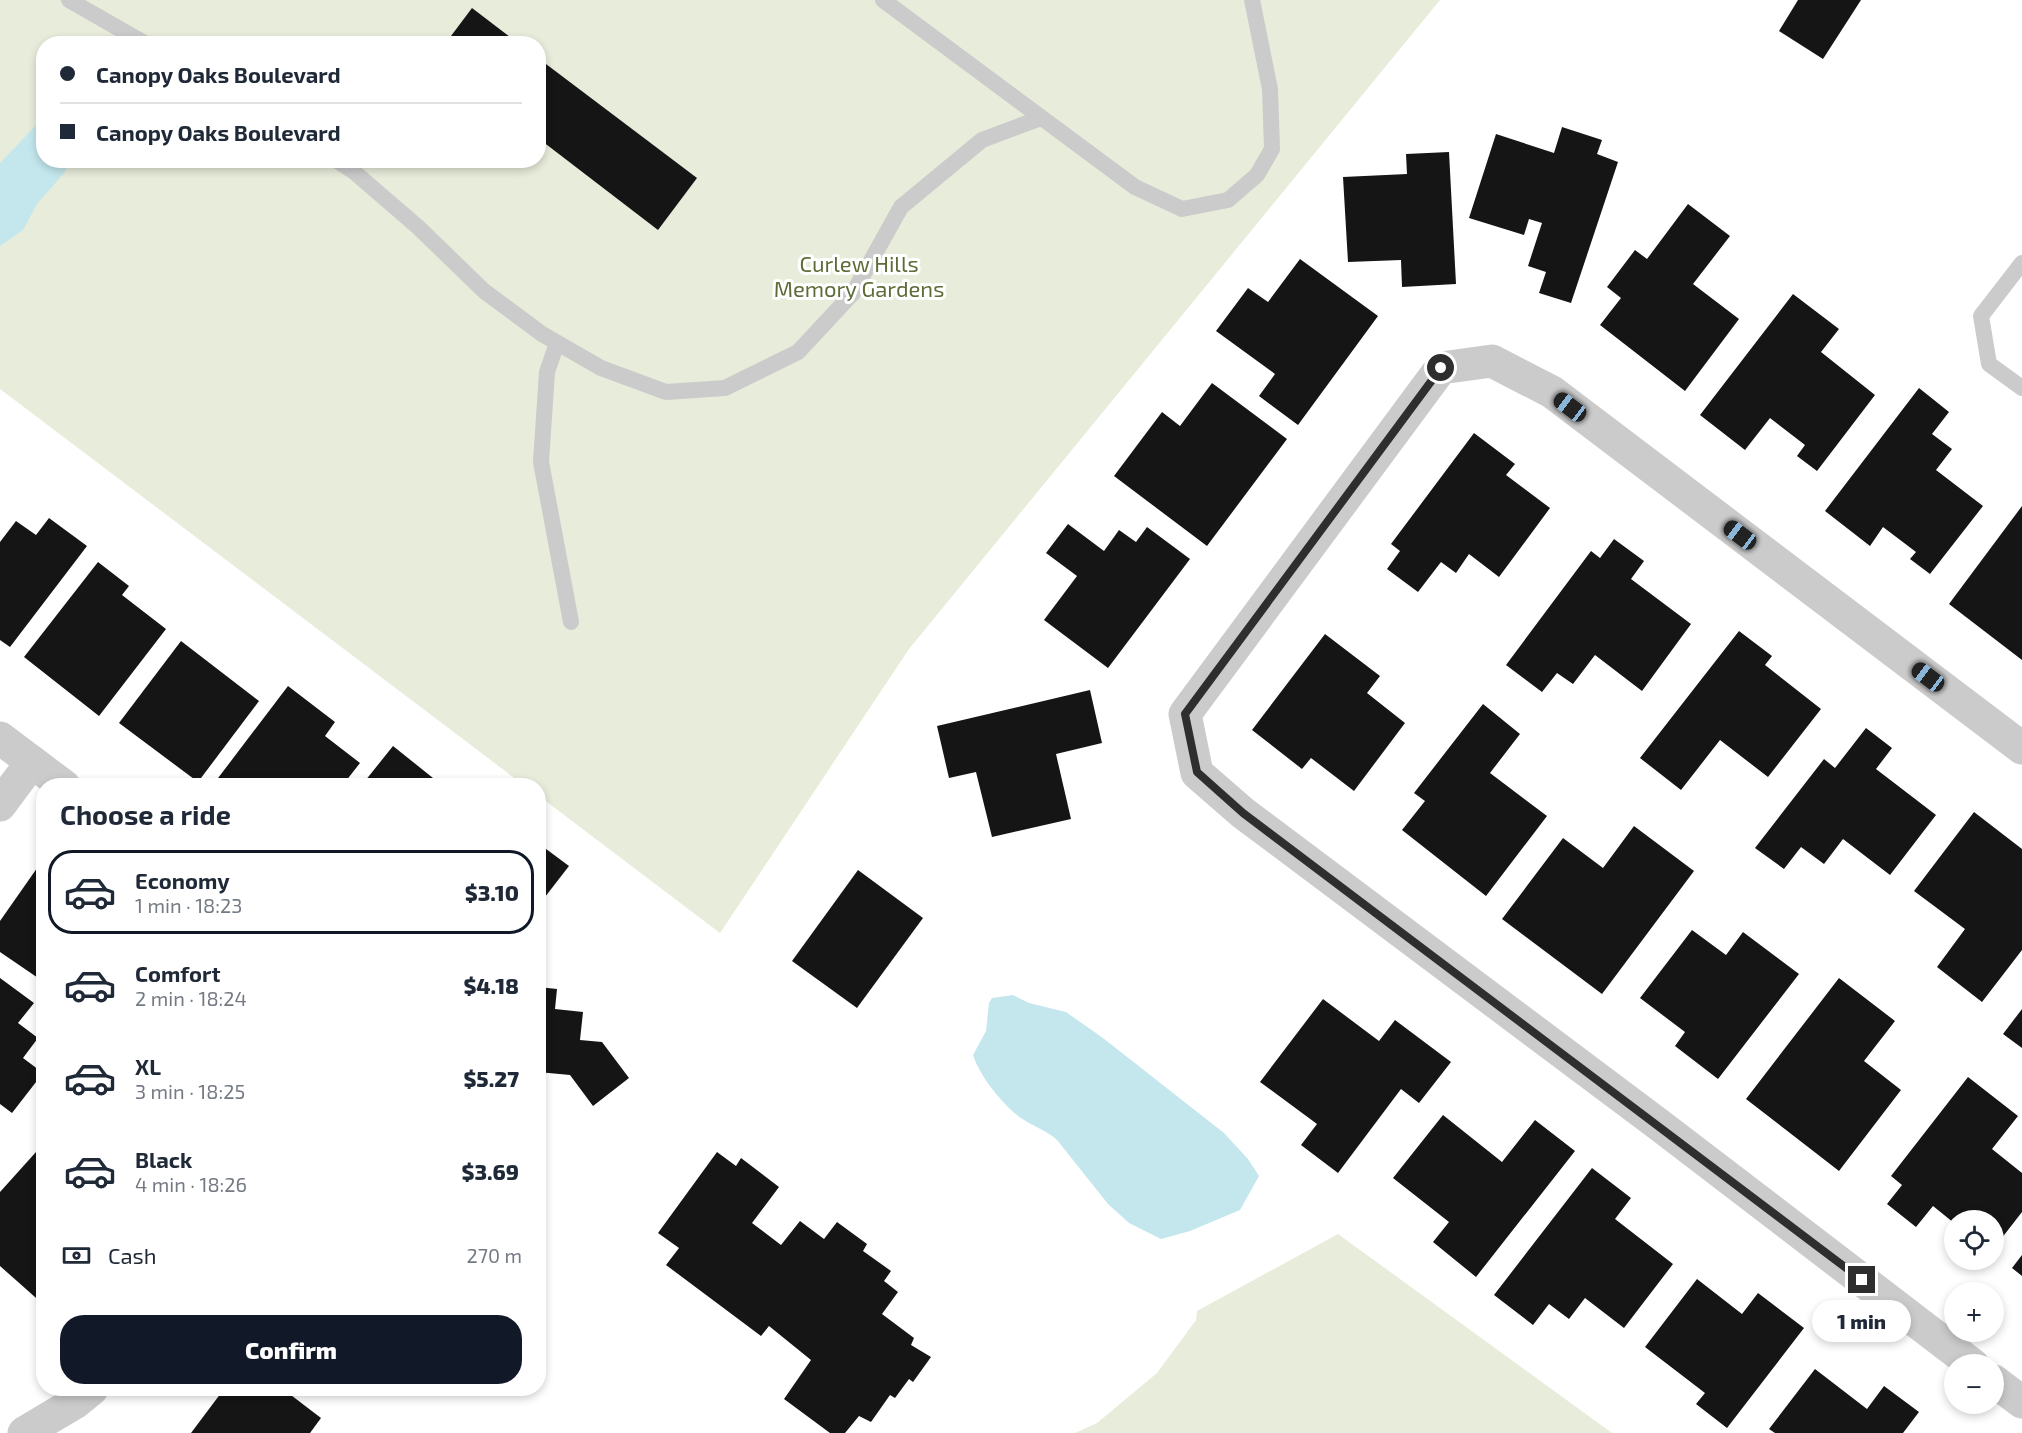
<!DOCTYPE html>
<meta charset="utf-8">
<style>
:root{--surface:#fff;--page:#f2f2f3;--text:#1f2937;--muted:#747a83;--line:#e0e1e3;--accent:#111827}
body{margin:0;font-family:"Exo 2",sans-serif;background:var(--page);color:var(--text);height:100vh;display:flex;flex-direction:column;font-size:22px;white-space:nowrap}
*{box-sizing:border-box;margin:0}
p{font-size:20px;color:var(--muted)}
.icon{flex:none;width:33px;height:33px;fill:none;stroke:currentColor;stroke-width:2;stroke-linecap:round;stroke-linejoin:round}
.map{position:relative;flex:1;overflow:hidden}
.side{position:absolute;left:36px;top:778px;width:510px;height:618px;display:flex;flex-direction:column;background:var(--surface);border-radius:24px;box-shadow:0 3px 9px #0003}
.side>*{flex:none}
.guide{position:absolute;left:36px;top:36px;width:510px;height:132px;border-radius:24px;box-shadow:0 3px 9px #0003;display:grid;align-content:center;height:132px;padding:0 24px;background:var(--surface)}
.tools{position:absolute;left:1944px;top:1210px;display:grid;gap:12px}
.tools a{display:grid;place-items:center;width:60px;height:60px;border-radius:50%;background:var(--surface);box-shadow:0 3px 9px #0003;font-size:30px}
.end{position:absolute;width:27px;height:27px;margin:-14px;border:8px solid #2e2e2e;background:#fff;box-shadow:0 0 0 3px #fff}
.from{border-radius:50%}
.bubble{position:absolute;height:42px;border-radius:21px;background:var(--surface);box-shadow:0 3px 9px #0003;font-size:20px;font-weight:800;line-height:42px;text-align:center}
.car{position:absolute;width:18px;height:36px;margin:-18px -9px;border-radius:8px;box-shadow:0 0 4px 2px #0007;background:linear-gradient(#222 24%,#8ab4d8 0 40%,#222 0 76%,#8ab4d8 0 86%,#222 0)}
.guide b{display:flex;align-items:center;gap:21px;height:57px;font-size:22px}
.guide b+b{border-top:2px solid var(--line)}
.guide i{width:15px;height:15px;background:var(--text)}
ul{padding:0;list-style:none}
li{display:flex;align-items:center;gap:18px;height:84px;margin:0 12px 9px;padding:0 12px;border:3px solid transparent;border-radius:24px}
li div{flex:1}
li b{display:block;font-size:22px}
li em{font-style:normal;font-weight:800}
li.on{border-color:var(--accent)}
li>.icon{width:54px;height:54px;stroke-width:1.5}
h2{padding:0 24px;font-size:27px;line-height:72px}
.pay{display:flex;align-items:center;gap:15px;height:66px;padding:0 24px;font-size:22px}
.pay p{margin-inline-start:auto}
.button{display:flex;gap:12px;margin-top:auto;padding:12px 24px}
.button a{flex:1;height:69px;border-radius:24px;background:var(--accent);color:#fff;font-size:24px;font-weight:800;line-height:69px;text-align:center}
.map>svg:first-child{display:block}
.green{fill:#e8ecda;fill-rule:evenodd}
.water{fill:#c4e7ee}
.building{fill:#151515}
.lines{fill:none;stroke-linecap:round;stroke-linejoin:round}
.lane{stroke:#cbcbcb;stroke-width:16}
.street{stroke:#cbcbcb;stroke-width:33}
.route{stroke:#2e2e2e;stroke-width:8}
.labels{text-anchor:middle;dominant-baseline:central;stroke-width:6;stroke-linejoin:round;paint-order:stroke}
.park-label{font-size:22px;fill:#5d6c38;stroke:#fff}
</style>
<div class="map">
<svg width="2022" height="1433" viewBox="0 0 2022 1433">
<rect width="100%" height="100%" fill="#fff"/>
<g class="green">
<path d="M0,0h1440l-531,649 -189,284 -181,-137 -1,-10h-13l-525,-397zM44,44h494v116h-494z"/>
<path d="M1338,1234l274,199h-537l22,-10 60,-50 39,-53 1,-9z"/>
</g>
<g class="water">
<path d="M43,118l1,42 26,1 -6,12 -27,31 -14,26 -23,16v-83z"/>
<path d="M1013,995l16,8 37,9 37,26 121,95 24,26 11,17 -19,34 -50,21 -29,8 -32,-16 -21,-19 -51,-64c-10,-9 -22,-13 -33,-20 -19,-12 -44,-43 -51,-65l13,-24 3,-28 3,-5z"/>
</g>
<g class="building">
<path d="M1798,0h63l-38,59 -44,-28z"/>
<path d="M472,8l47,36h-74z"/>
<path d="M538,58l159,120 -39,52 -120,-92z"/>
<path d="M1562,127l40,13 -5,14 21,8 -47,141 -32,-10 7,-21 -18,-6 14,-43 -13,-4 -5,16 -55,-17 27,-84 58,19z"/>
<path d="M1449,152l7,132 -54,3 -1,-27 -53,2 -5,-85 64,-3 -1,-20z"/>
<path d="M1688,204l42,32 -37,48 46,35 -54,72 -85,-66 21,-27 -14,-11 28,-37 12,9z"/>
<path d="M1300,259l78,57 -80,109 -39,-29 16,-22 -59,-43 32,-43 20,14z"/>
<path d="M1793,294l46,35 -18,23 54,43 -58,76 -20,-15 8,-11 -35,-27 -25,32 -45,-35z"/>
<path d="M1212,383l75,56 -80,107 -93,-70 48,-64 18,14z"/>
<path d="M1919,388l30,24 -17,22 20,15 -16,21 47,36 -53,68 -20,-15 6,-7 -33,-25 -13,19 -45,-35z"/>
<path d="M1474,433l41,31 -9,11 44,33 -51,69 -30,-23 -13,19 -15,-11 -23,30 -31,-23 13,-18 -9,-7z"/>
<path d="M2022,506v154l-73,-56z"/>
<path d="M49,518l38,28 -77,101 -10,-7v-98l16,-21 20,14z"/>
<path d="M1068,524l36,27 15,-21 17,12 11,-15 43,32 -82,109 -64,-48 33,-44 -31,-23z"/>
<path d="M1614,539l30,22 -13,18 60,45 -49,67 -47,-36 -22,29 -16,-11 -15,19 -36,-27 85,-114 9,7z"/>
<path d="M98,562l31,24 -7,9 44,34 -67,87 -75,-59z"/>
<path d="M1739,631l33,25 -7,9 56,44 -53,68 -48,-37 -39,50 -41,-32z"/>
<path d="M1325,634l55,42 -13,17 38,30 -51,68 -43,-33 -9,11 -50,-39z"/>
<path d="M181,641l78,60 -61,81 -79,-59z"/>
<path d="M288,686l47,36 -10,14 35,27 -18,23h-130z"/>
<path d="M1090,690l12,53 -46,11 15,65 -79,18 -16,-65 -27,6 -12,-52z"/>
<path d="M1483,704l37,30 -30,39 57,43 -61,80 -84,-66 23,-29 -11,-8z"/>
<path d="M1866,728l26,20 -16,21 60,46 -46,60 -47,-36 -19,25 -23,-17 -17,22 -29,-21 69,-89 11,9z"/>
<path d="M393,746l40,32 -6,7 2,1h-68z"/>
<path d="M1974,812l48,37v101l-40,52 -45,-35 28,-38 -51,-38z"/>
<path d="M1634,826l60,45 -92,123 -100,-75 61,-81 40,30z"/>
<path d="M538,843l31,23 -31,40z"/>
<path d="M42,861l2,1v120l-44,-30v-31z"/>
<path d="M858,870l65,48 -66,90 -65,-47z"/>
<path d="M1692,930l34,25 17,-23 56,42 -81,105 -43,-33 10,-14 -45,-34z"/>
<path d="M0,978l34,25 -16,20 20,15 -15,20 20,15 -31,40 -12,-9z"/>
<path d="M1839,978l56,43 -31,40 37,29 -62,81 -93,-72z"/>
<path d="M538,987l19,2 -2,20 28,3 -3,28 22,2 27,36 -36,28 -23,-31 -32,-3z"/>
<path d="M1323,999l56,42 16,-21 56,42 -32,41 -18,-14 -63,84 -37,-28 16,-21 -57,-42z"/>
<path d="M2022,1009v39l-19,-14z"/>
<path d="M1968,1077l50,39 -26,33 30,24v39l-28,36v-27h-40v2l-21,-17 -17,21 -29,-23 15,-19 -11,-9z"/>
<path d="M1443,1115l59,47 33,-42 40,31 -99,126 -43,-35 16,-20 -56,-44z"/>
<path d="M36,1152l8,7v146l-44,-39v-74z"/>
<path d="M717,1152l19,14 5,-8 38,29 -27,36 29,22 19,-24 24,18 13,-17 30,22 -4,7 28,20 -7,10 14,11 -16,22 32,24 -3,7 20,12 -18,25 -4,-3 -14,19 -5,-3 -19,27 -12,-6 -14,17h-15l-46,-34 27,-39 -42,-34 -8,10 -95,-71 13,-17 -21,-15z"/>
<path d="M1592,1168l39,30 -16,21 58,45 -49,64 -39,-30 -16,21 -20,-15 -16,21 -39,-30z"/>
<path d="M2022,1255v21l-10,-8z"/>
<path d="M1697,1279l45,35 16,-21 46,35 -77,100 -31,-24 9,-11 -60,-46z"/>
<path d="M1815,1369l52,40 17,-23 35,26 -16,21h-128l-6,-4z"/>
<path d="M224,1389h59l38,29 -11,15h-119z"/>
</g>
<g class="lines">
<g class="lane">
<path d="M69,0l77,44"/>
<path d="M883,0l252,187 47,22 46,-9 29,-25 15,-26 -2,-60 -18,-89"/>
<path d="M336,160l17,11 65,56 66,64 58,43 59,34 65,24 59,-4 73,-36 55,-59 48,-86 81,-67 59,-22"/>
<path d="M2022,263l-41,53 8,48 33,24"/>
<path d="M557,343l-10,29 -6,90 30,160"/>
</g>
<g class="street">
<path d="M0,738l64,48"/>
<path d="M0,805l32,-43"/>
<path d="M1973,1365l-315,-241 -415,-311 -46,-40 -12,-59 256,-346 51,-7 60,31 470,356"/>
<path d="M1994,1381l28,21"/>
<path d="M24,1433l52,-31 16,-13"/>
</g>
</g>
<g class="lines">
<path class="route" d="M1441,368l-256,346 12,58 46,41 619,467"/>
</g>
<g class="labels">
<g class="park-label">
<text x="859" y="263">Curlew Hills<tspan x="859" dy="25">Memory Gardens</tspan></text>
</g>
</g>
</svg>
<div class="tools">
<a><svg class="icon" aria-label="locate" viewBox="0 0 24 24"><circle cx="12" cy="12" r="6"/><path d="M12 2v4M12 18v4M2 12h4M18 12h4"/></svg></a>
<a>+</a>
<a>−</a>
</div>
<i class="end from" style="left:1441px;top:368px"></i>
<i class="end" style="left:1862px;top:1280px"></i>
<div class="bubble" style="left:1812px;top:1300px;width:99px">1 min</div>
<i class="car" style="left:1570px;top:407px;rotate:307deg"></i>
<i class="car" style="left:1740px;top:535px;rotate:307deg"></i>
<i class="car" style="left:1928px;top:677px;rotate:307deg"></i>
<div class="guide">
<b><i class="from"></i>Canopy Oaks Boulevard</b>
<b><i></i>Canopy Oaks Boulevard</b>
</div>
<section class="side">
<h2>Choose a ride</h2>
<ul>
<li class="on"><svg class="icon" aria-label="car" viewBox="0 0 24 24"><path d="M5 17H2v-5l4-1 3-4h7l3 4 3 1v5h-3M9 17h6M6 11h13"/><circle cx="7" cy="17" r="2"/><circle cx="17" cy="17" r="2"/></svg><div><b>Economy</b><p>1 min · 18:23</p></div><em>$3.10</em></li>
<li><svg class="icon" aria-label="car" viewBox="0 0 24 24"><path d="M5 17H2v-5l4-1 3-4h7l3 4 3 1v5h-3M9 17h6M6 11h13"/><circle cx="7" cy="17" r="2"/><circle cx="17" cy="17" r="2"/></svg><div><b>Comfort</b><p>2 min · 18:24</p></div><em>$4.18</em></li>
<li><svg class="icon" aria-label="car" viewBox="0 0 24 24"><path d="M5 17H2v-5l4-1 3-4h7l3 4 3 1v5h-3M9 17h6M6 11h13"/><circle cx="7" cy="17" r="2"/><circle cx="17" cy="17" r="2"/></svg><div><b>XL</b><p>3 min · 18:25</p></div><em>$5.27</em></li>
<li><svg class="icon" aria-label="car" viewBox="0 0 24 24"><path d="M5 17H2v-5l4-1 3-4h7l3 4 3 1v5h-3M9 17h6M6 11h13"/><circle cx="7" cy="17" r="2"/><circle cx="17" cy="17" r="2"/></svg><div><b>Black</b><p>4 min · 18:26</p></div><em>$3.69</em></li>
</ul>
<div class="pay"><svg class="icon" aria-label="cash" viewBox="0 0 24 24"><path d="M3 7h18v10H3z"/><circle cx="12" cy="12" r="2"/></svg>Cash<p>270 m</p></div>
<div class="button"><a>Confirm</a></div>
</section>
</div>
